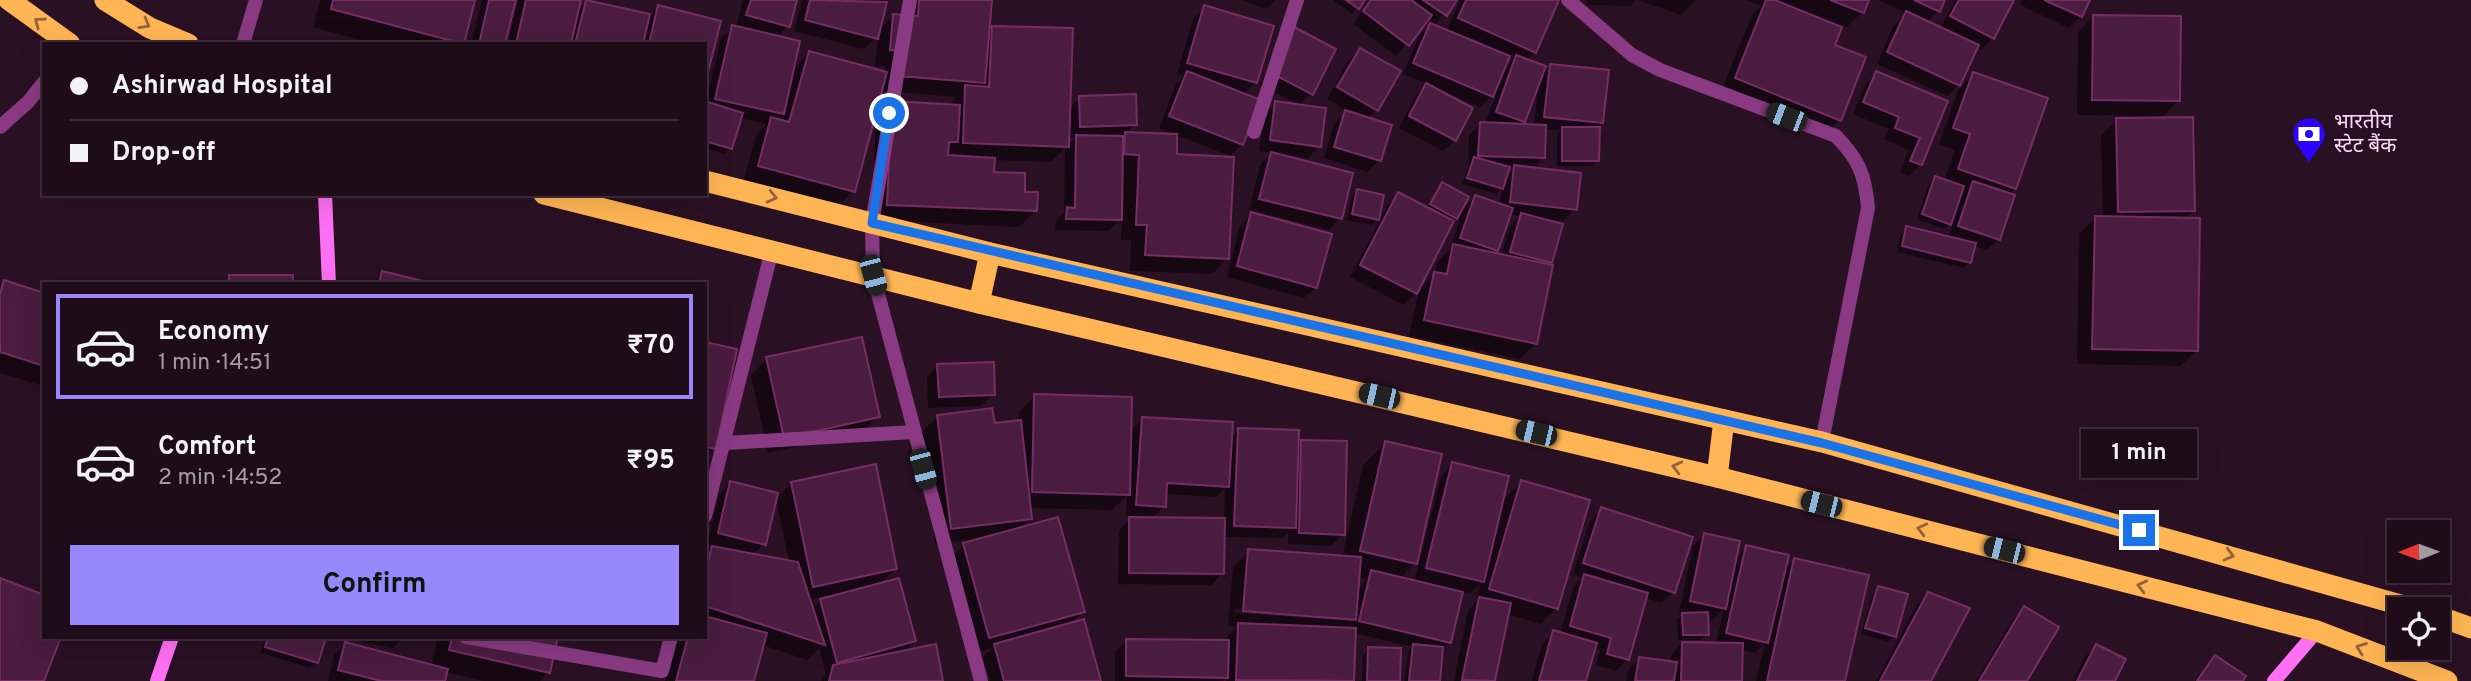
<!DOCTYPE html>
<meta charset="utf-8">
<style>
:root{--surface:#1f0c1a;--page:#2c1a27;--text:#f1f3f6;--muted:#a19ba2;--line:#3c2c39;--accent:#9787fa}
body{margin:0;font-family:Overpass,"Noto Sans Devanagari",sans-serif;background:var(--page);color:var(--text);height:100vh;display:flex;flex-direction:column;font-size:26px;white-space:nowrap}
*{box-sizing:border-box;margin:0}
p{font-size:23px;color:var(--muted)}
.icon{flex:none;width:38px;height:38px;fill:none;stroke:currentColor;stroke-width:2;stroke-linecap:round;stroke-linejoin:round}
.map{position:relative;flex:1;overflow:hidden}
.side{position:absolute;left:42px;top:282px;width:665px;height:357px;display:flex;flex-direction:column;background:var(--surface);border-radius:0px;box-shadow:0 7px 28px #0002,0 0 0 2px var(--line)}
.side>*{flex:none}
.banner{position:absolute;left:42px;top:42px;width:665px;height:154px;border-radius:0px;box-shadow:0 7px 28px #0002,0 0 0 2px var(--line);display:grid;align-content:center;height:154px;padding:0 28px;background:var(--surface)}
.needle{width:46px;rotate:269deg}
.fabs{position:absolute;left:2387px;top:520px;display:grid;gap:14px}
.fabs a{display:grid;place-items:center;width:63px;height:63px;border-radius:0px;background:var(--surface);box-shadow:0 7px 28px #0002,0 0 0 2px var(--line);font-size:35px}
.end{position:absolute;width:32px;height:32px;margin:-16px;border:9px solid #1a73e8;background:#fff;box-shadow:0 0 0 4px #fff}
.from{border-radius:50%}
.bubble{position:absolute;height:49px;border-radius:0px;background:var(--surface);box-shadow:0 7px 28px #0002,0 0 0 2px var(--line);font-size:23px;font-weight:700;line-height:49px;text-align:center}
.car{position:absolute;width:21px;height:42px;margin:-21px -10px;border-radius:9px;box-shadow:0 0 5px 2px #0007;background:linear-gradient(#222 24%,#8ab4d8 0 40%,#222 0 76%,#8ab4d8 0 86%,#222 0)}
.banner b{display:flex;align-items:center;gap:24px;height:66px;font-size:26px}
.banner b+b{border-top:2px solid var(--line)}
.banner i{width:18px;height:18px;background:var(--text)}
ul{padding:12px 0 0;list-style:none}
li{display:flex;align-items:center;gap:21px;height:105px;margin:0 14px 10px;padding:0 14px;border:4px solid transparent;border-radius:0px}
li div{flex:1}
li b{display:block;font-size:26px}
li em{font-style:normal;font-weight:700}
li.active{border-color:var(--accent)}
li>.icon{width:63px;height:63px;stroke-width:1.5}
.action{display:flex;gap:14px;margin-top:auto;padding:14px 28px}
.action a{flex:1;height:80px;border-radius:0px;background:var(--accent);color:#111;font-size:28px;font-weight:700;line-height:80px;text-align:center}
.map>svg:first-child{display:block}
.shadow{fill:#0007;fill-rule:evenodd}
.building{fill:#4a1c3f;stroke:#772d64;stroke-width:2}
.lines{fill:none;stroke-linecap:round;stroke-linejoin:round}
.lane{stroke:#893a82;stroke-width:14}
.street{stroke:#893a82;stroke-width:14}
.secondary{stroke:#ff6ff4;stroke-width:14}
.highway{stroke:#ffb553;stroke-width:21}
.oneway{stroke:#94623b}
.route{stroke:#1a73e8;stroke-width:9}
.labels{text-anchor:middle;dominant-baseline:central;stroke-width:5;stroke-linejoin:round;paint-order:stroke}
.poi-label{font-size:21px;fill:#ffd8f9;stroke:#291023;text-anchor:start}
</style>
<div class="map">
<svg width="2471" height="681" viewBox="0 0 2471 681">
<rect width="100%" height="100%" fill="#291023"/>
<g class="shadow">
<path d="M320,0h153l-12,44h-86l-62,-17z"/>
<path d="M482,0h32l-11,44h-32z"/>
<path d="M518,0h61l-2,10 12,-10 61,16 9,-9 46,37h-197z"/>
<path d="M743,0h52l-7,26 -11,11 15,33 17,-17 76,21v-8h-10l3,-30 -14,13 -70,-18 8,-31h87l-5,5 -7,27 17,-17 10,1 2,-16h84l-2,32 4,-5 76,82 12,-11 55,26 -10,10 50,22 53,102 -16,16 -82,-3 1,-31h-10l1,-23 -14,14 -53,-1 1,-9 8,-9 1,-64 -14,14 -58,-2 -1,14 31,20 12,17 -16,16 -147,-7 4,-101 16,-16 58,3 6,-9 -72,-6 -1,-8 -30,108 -16,16 -94,-25 13,-47 10,-11 -26,-6 -10,30 -5,6 -20,-6v-41l16,-69 15,-11zM1067,138h8l-8,8z"/>
<path d="M1242,0h33l-9,9z"/>
<path d="M1333,0h30l-11,14z"/>
<path d="M1370,0h85l-21,26 13,5 13,-31h97l-22,52 -9,8 14,16 11,-10 51,56 -7,7 3,32 -6,5h-35v-32l4,-4 -16,-1 -2,28 -11,12 43,40 -12,12 -19,-2 7,43 -4,4 -11,77 -16,16 -111,-23 10,-46 -15,15 -54,-28 37,-71 11,-12 28,15 16,-25 14,34 -39,73 18,-17 2,-12 13,-12 13,-42 12,-11 25,9 2,-19 -6,7 -34,-10 6,-16 1,-33 11,-11h5l14,-38 -3,-1 -4,11 -12,11 -29,-12 4,45 -12,11 -44,-23 16,-32 12,-12 -24,-10 16,-38 12,-12 -5,-3 -30,35 -43,-32zM1508,57l6,2 -13,13zM1538,86l-4,40 -15,-1 4,-4zM1508,168h6l-9,9zM1509,214l11,2 -10,11 -9,29 -9,-2z"/>
<path d="M1587,0h49l-6,6 -43,-1z"/>
<path d="M1638,0h58l-15,15z"/>
<path d="M1745,0h122l-5,12 -16,16 -5,-2 -8,20 6,74 -16,16 -103,-42 32,-79 9,-9z"/>
<path d="M1878,0h65l-5,11 -12,12 14,6 15,-29h57l-20,38 -11,12 -5,-2 -17,37 -12,11 -70,-32 17,-39 12,-12z"/>
<path d="M2023,0h65l-7,16 -12,12 -49,-23z"/>
<path d="M1205,7l51,75 -13,13 -1,49 -12,12 -71,-28 17,-44 8,-8 -7,-2 16,-55z"/>
<path d="M2094,16l84,85 -18,18 33,91 -9,9 13,131 -17,16 -103,-2 2,-130 16,-16h8l-2,-82 16,-16 13,-1v-3l-53,-1 1,-83z"/>
<path d="M1283,41l28,53 -11,11 -40,-20z"/>
<path d="M1360,50l38,22 -23,38v-3l-39,-23 12,-23z"/>
<path d="M1876,73l70,29 -25,62 -12,12 -9,-4 9,-22 -25,-11 5,-10 -36,-15 12,-29z"/>
<path d="M1974,74l41,114 -7,7 -10,44 -11,11 -14,-4 -3,16 -6,6 -67,-16 4,-18 6,-6 41,10 6,-19 -10,10 -27,-10 12,-36 6,-5 9,3 11,-31 -16,-6 19,-54z"/>
<path d="M1334,87l41,24 -8,8 12,41 -12,12 -43,-14 10,-34 13,-13 -20,-12z"/>
<path d="M1276,103l43,43 -11,12 -21,-3v3l53,60 -11,12 -80,-20 11,-45 12,-12 -13,-2 5,-36z"/>
<path d="M1357,191l20,28 -5,6 -25,-5 5,-23z"/>
<path d="M1252,214l64,73 -12,11 -77,-21 13,-51z"/>
<path d="M383,273l44,11h-55z"/>
<path d="M4,282l40,13v91l-44,-13v-86z"/>
<path d="M705,344l9,104 -9,9z"/>
<path d="M767,359l111,57 -16,16 -94,21 -17,-78z"/>
<path d="M938,365l55,30 -12,11 -53,2 -1,-31z"/>
<path d="M1035,396l94,36 14,-13 87,19 9,-8 58,17 5,-5 41,92 -12,12 -43,-2v-12l-6,6 -59,-1v36l-12,12 -93,-1 1,-53 13,-14 -6,-1 1,-21 -15,15 -83,-2 1,10 -11,12 64,81 -14,14 29,56h-108l-7,-24 10,-9 -20,5 -25,-92 16,-16 14,-6 -43,5 -13,-112 16,-16 55,9 25,-3 1,-10zM1225,488l-1,32 -73,-1 13,-12 1,-13 51,3z"/>
<path d="M1385,443l30,120 -15,16 14,3 27,-106 11,-12 49,38 21,-20 35,126 -16,16 -34,-10 -13,67h-40l14,-71 7,-7 6,-20 -10,10 -10,-2 -12,51 -8,8 -3,31h-33l3,-29 4,-5 -58,-14 -2,48h-126v-3l-3,3h-108v-29l12,-11 100,1v-6l9,-9h-8l5,-60 16,-16 93,7 21,-93zM1357,577l8,2 -7,13 -2,-1zM1235,609l107,8v3l-107,-7z"/>
<path d="M730,483l34,61 -12,11 37,7 -13,-63 16,-16 103,86 -16,16 35,56 -12,12 39,28h-120l5,-6 -7,-27 -12,12 -45,-15 -10,36h-87l12,-44h28v-82l9,-9 -7,-1 12,-50zM833,595v2l-12,4 -9,9 -4,-10z"/>
<path d="M1602,509l71,83 -11,11 -17,-5 -18,62 -11,11 -20,-6 4,-15 -7,-2 -9,33h-52l10,-37 12,-12 6,2 13,-46 10,-10 -10,-4 17,-53z"/>
<path d="M1705,535l30,24 12,-12 36,24 12,-11 49,121h-88l8,-36 -9,8 -14,-3 -1,31h-114l2,-11 11,-11 31,4 1,-8 11,-12 34,1 8,-36 -11,12 -6,-2v16l-6,6h-23l-1,-20 7,-6 -5,-1 14,-67z"/>
<path d="M1878,588l28,7 -12,41 -6,6 -27,-8 12,-41z"/>
<path d="M1928,594l1,87h-53l40,-75z"/>
<path d="M2025,608l-1,73h-48l37,-62z"/>
<path d="M266,637h52l-2,25 -6,6 -49,-15z"/>
<path d="M336,637h68l-11,11z"/>
<path d="M438,637h118l-8,35 -8,9h-57l-37,-9 -2,9h-116l6,-26 11,-11 86,22z"/>
<path d="M2096,646l17,35h-40l11,-23z"/>
<path d="M1369,649l29,32h-36l1,-26z"/>
<path d="M2215,657l26,24h-46z"/>
</g>
<g class="building">
<path d="M333,0h142l-11,44 -133,-35z"/>
<path d="M489,0h27l-11,44h-26z"/>
<path d="M526,0h55l-10,44h-55z"/>
<path d="M586,0l64,14 -7,30h-68z"/>
<path d="M751,0h46l-7,27 -44,-12z"/>
<path d="M810,0l77,2 -9,37 -73,-19z"/>
<path d="M919,0h73l-7,83 -86,-7 2,-25 -11,-1 3,-36 25,2z"/>
<path d="M1346,0h19l-6,9z"/>
<path d="M1371,0h40l21,15 -23,31 -46,-35z"/>
<path d="M1423,0h34l-10,16z"/>
<path d="M1466,0h93l-23,53 -78,-35z"/>
<path d="M1766,0h9l67,27 -7,18 31,12 -25,64 -106,-43z"/>
<path d="M1830,0h39l-5,13z"/>
<path d="M1914,0h31l-5,12z"/>
<path d="M1959,0h55l-20,39 -44,-23z"/>
<path d="M2044,0h46l-8,17z"/>
<path d="M658,5l63,16 -16,63v-40h-56z"/>
<path d="M1204,5l70,21 -17,57 -70,-20z"/>
<path d="M1906,11l73,34 -19,41 -73,-34z"/>
<path d="M2093,15l88,1 -1,85 -88,-1z"/>
<path d="M1430,23l80,33 -17,41 -80,-34z"/>
<path d="M732,25l68,16 -16,73 -69,-15z"/>
<path d="M992,26l81,2 -4,119 -106,-4 2,-58 24,2z"/>
<path d="M1294,27l42,22 -23,46 -42,-22z"/>
<path d="M1360,48l41,23 -23,40 -41,-24z"/>
<path d="M809,51l78,21 -32,120 -97,-26 13,-49 18,5z"/>
<path d="M1516,55l30,11 -21,56 -29,-10z"/>
<path d="M1550,64l59,6 -6,53 -59,-6z"/>
<path d="M1187,71l74,29 -18,45 -74,-29z"/>
<path d="M1876,71l72,30 -26,64 -12,-4 10,-23 -25,-10 4,-11 -36,-15z"/>
<path d="M1973,72l75,26 -32,91 -58,-20 12,-35 -17,-6z"/>
<path d="M1426,83l47,25 -17,33 -47,-25z"/>
<path d="M1136,94l1,31 -57,2 -1,-31z"/>
<path d="M892,101l68,4 -2,37h-9l-1,13 47,3 -1,14 31,1v19h13l-1,19 -150,-6z"/>
<path d="M1275,101l51,7 -5,39 -51,-7z"/>
<path d="M708,102l35,11 -11,36 -27,-8z"/>
<path d="M1345,110l47,15 -11,36 -47,-14z"/>
<path d="M2193,117l2,94 -77,1 -2,-94z"/>
<path d="M1480,122l66,3 -1,33 -67,-2z"/>
<path d="M1562,127h38l-1,34h-37z"/>
<path d="M1125,132l52,2v20l57,3 -5,102 -84,-4 2,-30h-11l3,-70 -15,-1z"/>
<path d="M1076,135l47,1 -1,84 -56,-1 1,-12 8,1z"/>
<path d="M1271,152l82,21 -11,46 -83,-20z"/>
<path d="M1474,157l36,10 -7,22 -36,-11z"/>
<path d="M1514,165l67,8 -4,37 -67,-8z"/>
<path d="M1935,176l29,10 -13,39 -29,-11z"/>
<path d="M1973,181l42,14 -15,45 -42,-14z"/>
<path d="M1442,182l27,15 -12,22 -27,-15z"/>
<path d="M1357,189l27,6 -5,25 -27,-6z"/>
<path d="M1398,192l56,29 -37,73 -57,-29z"/>
<path d="M1475,195l38,13 -15,43 -38,-13z"/>
<path d="M1251,212l81,22 -15,54 -80,-22z"/>
<path d="M1521,213l42,11 -11,39 -42,-11z"/>
<path d="M2095,216l105,2 -2,133 -106,-2z"/>
<path d="M1906,226l70,17 -5,20 -69,-17z"/>
<path d="M1453,244l100,21 -16,79 -113,-24 10,-48 13,2z"/>
<path d="M382,271l53,13h-56z"/>
<rect x="229" y="275" width="64" height="9"/>
<path d="M4,280l40,13v73l-44,-14v-58z"/>
<path d="M862,337l18,80 -96,21 -18,-81z"/>
<path d="M705,342l32,7 -21,100 -11,-2z"/>
<path d="M994,362l1,33 -56,2 -2,-33z"/>
<path d="M1034,394l98,3 -2,98 -98,-3z"/>
<path d="M992,408l3,15 26,-3 11,99 -81,10 -14,-114z"/>
<path d="M1142,417l91,5 -4,65 -62,-4 -1,24 -30,-2z"/>
<path d="M1238,428l61,2 -3,98 -62,-2z"/>
<path d="M1301,440l46,1 -2,94 -46,-2z"/>
<path d="M1385,441l57,13 -25,110 -57,-13z"/>
<path d="M1452,462l57,14 -25,106 -58,-14z"/>
<path d="M876,464l21,105 -84,18 -22,-105z"/>
<path d="M1521,480l69,20 -32,109 -69,-20z"/>
<path d="M730,481l48,12 -12,52 -48,-12z"/>
<path d="M1601,507l92,30 -18,56 -92,-30z"/>
<path d="M1058,517l27,95 -96,26 -26,-95z"/>
<path d="M1129,517l96,1 -1,56 -95,-1z"/>
<path d="M1704,533l36,8 -14,68 -36,-8z"/>
<path d="M1746,545l43,10 -21,88 -42,-10z"/>
<path d="M712,546l86,16 27,83 -120,-39v-32z"/>
<path d="M1248,549l113,8 -5,63 -113,-9z"/>
<path d="M1794,558l75,17 -24,106h-78z"/>
<path d="M1371,570l92,22 -12,51 -92,-22z"/>
<path d="M1584,574l64,19 -19,67 -22,-6 4,-16 -41,-12z"/>
<path d="M0,578l44,17v42h17l-17,44h-44z"/>
<path d="M899,578l17,63 -79,22 -17,-64z"/>
<path d="M1878,586l30,8 -12,43 -31,-9z"/>
<path d="M1928,592l42,16 -39,73h-51z"/>
<path d="M1479,597l32,6 -16,78 -33,-1z"/>
<path d="M2024,606l35,21 -32,54h-48z"/>
<path d="M1708,612l1,23h-26l-1,-22z"/>
<path d="M705,616l62,17 -13,48h-78l12,-44h17z"/>
<path d="M1084,619l17,62h-97l-10,-37z"/>
<path d="M1238,623l118,5 -2,53 -118,-1z"/>
<path d="M1553,630l44,13 -11,38h-47z"/>
<path d="M268,637h56l2,1 -8,25 -53,-16z"/>
<path d="M452,637h106l-8,36 -101,-23z"/>
<path d="M1126,639l103,1 -1,38 -102,-2z"/>
<path d="M345,642l103,27 -3,12h-64l-43,-11z"/>
<path d="M1682,642l61,1 -1,38h-61z"/>
<path d="M936,644l7,37h-114l4,-16z"/>
<path d="M1413,644l30,3 -3,34h-31z"/>
<path d="M2096,644l30,15 -11,22h-38z"/>
<path d="M1368,647l33,1 -1,33h-33z"/>
<path d="M2215,655l31,21 -3,5h-46z"/>
<path d="M1639,657l38,5 -3,19h-39z"/>
</g>
<g class="lines">
<path class="lane" d="M243,44l13,-44"/>
<g class="street">
<path d="M910,0l-38,223 1,52 108,406"/>
<path d="M1568,0l64,55 28,15 176,66c23,24 29,38 32,72l-46,234"/>
<path d="M0,127l28,-25 16,-20"/>
<path d="M1254,132l43,-132"/>
<path d="M726,443l188,-11"/>
<path d="M705,516l67,-266"/>
<path d="M466,637l196,34 9,-34"/>
</g>
<g class="secondary">
<path d="M325,194l4,90"/>
<path d="M157,681l15,-44"/>
<path d="M2274,681l43,-50"/>
</g>
<g class="highway">
<path d="M9,0l61,44"/>
<path d="M105,0l45,28 38,16"/>
<path d="M705,181l285,72 832,189 593,167"/>
<path d="M544,194l435,109 738,174 600,154 130,50"/>
<path d="M979,303l11,-50"/>
<path d="M1717,477l7,-57"/>
<path d="M2438,616l33,12"/>
</g>
</g>
<defs><path id="oneway-chevron" d="M-2-3.5L2.5 0L-2 3.5" fill="none" stroke-width="1.6" stroke-linecap="round" stroke-linejoin="round" transform="scale(1.75)"/></defs>
<g class="oneway">
<use href="#oneway-chevron" transform="translate(39 22) rotate(-144)"/>
<use href="#oneway-chevron" transform="translate(145 24) rotate(30)"/>
<use href="#oneway-chevron" transform="translate(772 197) rotate(14)"/>
<use href="#oneway-chevron" transform="translate(1677 467) rotate(-166)"/>
<use href="#oneway-chevron" transform="translate(1922 529) rotate(-166)"/>
<use href="#oneway-chevron" transform="translate(2229 555) rotate(15)"/>
<use href="#oneway-chevron" transform="translate(2142 586) rotate(-166)"/>
<use href="#oneway-chevron" transform="translate(2361 648) rotate(-159)"/>
</g>
<g class="lines">
<path class="route" d="M889,113l-17,110 950,220 317,87"/>
</g>
<defs>
<g id="bank-pin" transform="scale(1.75)"><path d="M0 17L-7.5 6A9.5 9.5 0 1 1 7.5 6Z" fill="#2a04ff" stroke="#291023"/><path d="M-6-4H6V4H-6ZM0-2.3a2.3 2.3 0 1 0 0 4.6a2.3 2.3 0 1 0 0-4.6Z" fill="#fff"/></g>
</defs>
<g fill-rule="evenodd">
<use href="#bank-pin" x="2309" y="134"/>
</g>
<g class="labels">
<g class="poi-label">
<text x="2334" y="122">भारतीय<tspan x="2334" dy="24">स्टेट बैंक</tspan></text>
</g>
</g>
</svg>
<div class="fabs">
<a><svg class="needle" viewBox="-14 -14 28 28"><path d="M0-13l5 13h-10z" fill="#e53935"/><path d="M0 13l5-13h-10z" fill="#a19ba2"/></svg></a>
<a><svg class="icon" aria-label="locate" viewBox="0 0 24 24"><circle cx="12" cy="12" r="6"/><path d="M12 2v4M12 18v4M2 12h4M18 12h4"/></svg></a>
</div>
<i class="end from" style="left:889px;top:113px"></i>
<i class="end" style="left:2139px;top:530px"></i>
<div class="bubble" style="left:2081px;top:429px;width:116px">1 min</div>
<i class="car" style="left:1786px;top:117px;rotate:291deg"></i>
<i class="car" style="left:873px;top:275px;rotate:165deg"></i>
<i class="car" style="left:1379px;top:396px;rotate:283deg"></i>
<i class="car" style="left:1536px;top:433px;rotate:283deg"></i>
<i class="car" style="left:923px;top:469px;rotate:165deg"></i>
<i class="car" style="left:1821px;top:504px;rotate:284deg"></i>
<i class="car" style="left:2004px;top:550px;rotate:284deg"></i>
<div class="banner">
<b><i class="from"></i>Ashirwad Hospital</b>
<b><i></i>Drop-off</b>
</div>
<section class="side">
<ul>
<li class="active"><svg class="icon" aria-label="car" viewBox="0 0 24 24"><path d="M5 17H2v-5l4-1 3-4h7l3 4 3 1v5h-3M9 17h6M6 11h13"/><circle cx="7" cy="17" r="2"/><circle cx="17" cy="17" r="2"/></svg><div><b>Economy</b><p>1 min · 14:51</p></div><em>₹70</em></li>
<li><svg class="icon" aria-label="car" viewBox="0 0 24 24"><path d="M5 17H2v-5l4-1 3-4h7l3 4 3 1v5h-3M9 17h6M6 11h13"/><circle cx="7" cy="17" r="2"/><circle cx="17" cy="17" r="2"/></svg><div><b>Comfort</b><p>2 min · 14:52</p></div><em>₹95</em></li>
</ul>
<div class="action"><a>Confirm</a></div>
</section>
</div>
